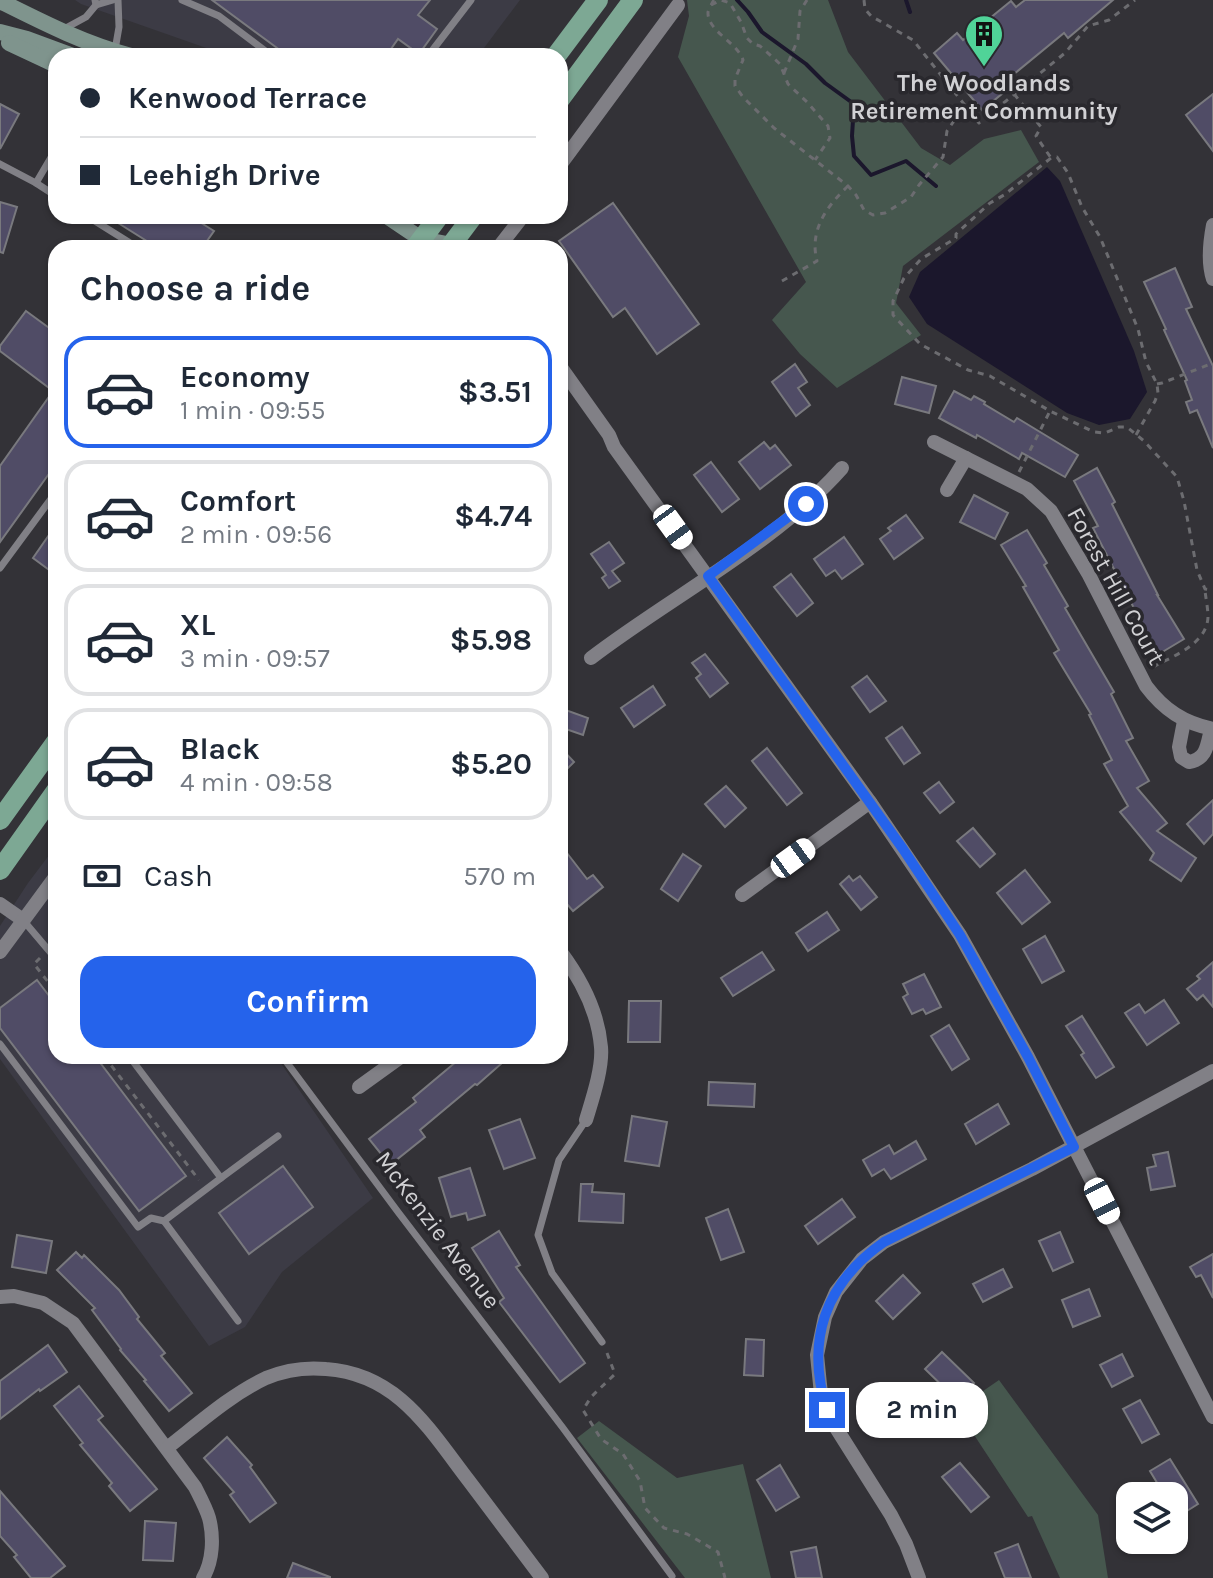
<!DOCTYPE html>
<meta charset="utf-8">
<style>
:root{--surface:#fff;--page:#f6f6f7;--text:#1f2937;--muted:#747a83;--line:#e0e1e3;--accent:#2563eb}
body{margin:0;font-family:Karla,sans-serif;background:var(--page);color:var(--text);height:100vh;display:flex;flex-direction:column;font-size:30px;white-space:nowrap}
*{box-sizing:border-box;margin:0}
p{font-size:26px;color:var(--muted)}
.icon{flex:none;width:44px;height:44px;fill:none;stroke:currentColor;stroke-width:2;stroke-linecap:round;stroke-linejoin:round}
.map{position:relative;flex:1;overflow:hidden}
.panel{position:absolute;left:48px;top:240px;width:520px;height:824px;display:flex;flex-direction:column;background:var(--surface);border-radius:24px;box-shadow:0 2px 6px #0004}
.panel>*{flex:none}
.guide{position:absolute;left:48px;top:48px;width:520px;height:176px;border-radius:24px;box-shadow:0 2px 6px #0004;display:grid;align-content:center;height:176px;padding:0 32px;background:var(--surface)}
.controls{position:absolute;left:1116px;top:1482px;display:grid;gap:16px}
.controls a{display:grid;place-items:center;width:72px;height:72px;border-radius:16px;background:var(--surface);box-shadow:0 2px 6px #0004;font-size:40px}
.end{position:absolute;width:36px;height:36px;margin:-18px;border:10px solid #2563eb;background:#fff;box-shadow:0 0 0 4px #fff}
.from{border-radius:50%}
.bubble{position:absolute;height:56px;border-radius:24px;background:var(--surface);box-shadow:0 2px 6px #0004;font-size:26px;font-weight:700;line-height:56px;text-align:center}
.car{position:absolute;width:24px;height:48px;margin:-24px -12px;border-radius:10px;box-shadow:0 0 6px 2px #0007;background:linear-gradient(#fff 24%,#345 0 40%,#fff 0 76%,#345 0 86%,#fff 0)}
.guide b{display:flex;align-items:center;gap:28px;height:76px;font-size:30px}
.guide b+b{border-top:2px solid var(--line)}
.guide i{width:20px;height:20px;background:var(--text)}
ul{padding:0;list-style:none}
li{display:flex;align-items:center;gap:24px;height:112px;margin:0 16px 12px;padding:0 16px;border:4px solid var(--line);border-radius:24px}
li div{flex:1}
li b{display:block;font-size:30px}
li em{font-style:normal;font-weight:700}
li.selected{border-color:var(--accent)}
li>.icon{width:72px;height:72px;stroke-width:1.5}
h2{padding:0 32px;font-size:36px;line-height:96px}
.pay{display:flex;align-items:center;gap:20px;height:88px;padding:0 32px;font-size:30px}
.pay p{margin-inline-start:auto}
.button{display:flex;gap:16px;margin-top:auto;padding:16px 32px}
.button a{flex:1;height:92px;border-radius:24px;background:var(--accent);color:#fff;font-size:32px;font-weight:700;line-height:92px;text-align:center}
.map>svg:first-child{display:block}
.built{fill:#3c3b45}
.green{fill:#46574e}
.water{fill:#1b172c}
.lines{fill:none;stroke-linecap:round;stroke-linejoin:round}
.stream{stroke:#1b172c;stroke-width:4}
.building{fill:#504c66;stroke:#79797e;stroke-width:2}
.path{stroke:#6c6c70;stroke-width:3;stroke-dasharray:6 6;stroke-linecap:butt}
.service{stroke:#818086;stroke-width:7}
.minor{stroke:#818086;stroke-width:14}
.secondary{stroke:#7f948d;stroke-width:16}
.primary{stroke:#7da894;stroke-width:20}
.route{stroke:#2563eb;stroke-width:10}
.labels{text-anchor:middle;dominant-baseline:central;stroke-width:7;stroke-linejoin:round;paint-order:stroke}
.poi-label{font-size:24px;font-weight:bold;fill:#d1d1d4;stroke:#29282d}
.street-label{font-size:24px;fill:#d1d1d4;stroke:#29282d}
</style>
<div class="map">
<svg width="1213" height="1578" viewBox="0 0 1213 1578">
<rect width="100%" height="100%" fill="#333237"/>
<g class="built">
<path d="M75,0h445l-42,56h-249l-148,-52z"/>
<path d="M56,846v210h220l97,142 -91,74 -37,55 -36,19 -209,-287v-133l28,-43z"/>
</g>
<g class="green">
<path d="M687,0h141l20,52 73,96 29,17 34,-26 37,-9 18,32 -136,104 -7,37 25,32 -84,53 -37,-34 -28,-34 34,-38 -128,-225 11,-41z"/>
<path d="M999,1380l99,135 10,63h-48l-28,-62 -4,1 -71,-108z"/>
<path d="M599,1421l78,57 66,-14 28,114h-86l-108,-140z"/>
</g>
<path class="water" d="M1047,167l13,14 74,170 13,41 -17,27 -31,6 -32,-12 -140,-89 -18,-27 11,-25z"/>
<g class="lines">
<g class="stream">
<path d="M737,0l11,12 14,20 44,32 19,19 29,21 -2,32 2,20 17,19 35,-14 30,25"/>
<path d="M906,0l4,12"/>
</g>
</g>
<g class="building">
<path d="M212,0h218l-12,15 19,14 -18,25 -21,-15 -12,17h-98z"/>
<path d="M1025,0h88l-45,38 -4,-5 -61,50 5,6 -26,21 -48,-57 23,-20 6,7 48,-39 5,6z"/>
<path d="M1213,94v57l-27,-36z"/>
<path d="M0,104l19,10 -19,35z"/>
<path d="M0,202l17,5 -14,46 -3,-1z"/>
<path d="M613,203l86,121 -42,30 -32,-46 -12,9 -54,-76z"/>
<path d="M107,216h83l24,15 -12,17h-44z"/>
<path d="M1175,268l17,39 -6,2 27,57v82l-16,-38 -7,3 -4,-11 6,-2 -7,-19 2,-1 -23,-50 2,-1 -22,-47z"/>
<path d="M26,311l30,22v131l-56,78v-76l53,-75 -53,-40v-5z"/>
<path d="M795,364l12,18 -9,6 12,17 -14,11 -24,-34z"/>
<path d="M902,377l34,9 -7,27 -34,-9z"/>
<path d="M954,391l17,9 3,-4 11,6 -1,2 30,18 3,-4 61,37 -13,22 -43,-24 -3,6 -42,-24 -1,3 -37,-20z"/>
<path d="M764,442l6,7 5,-4 16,20 -31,24 -21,-27z"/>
<path d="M711,462l28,37 -17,13 -28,-37z"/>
<path d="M1097,468l18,34 -3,2 46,91h-1l27,44 -25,15 -21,-35 1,-1 -46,-90 5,-2 -24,-45z"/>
<path d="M974,495l34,18 -13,26 -35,-17z"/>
<path d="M906,515l17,23 -29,21 -14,-20 11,-8 -3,-3z"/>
<path d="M56,525v50l-23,-17z"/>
<path d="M1027,530l20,33 -3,2 24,41 -3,2 49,84 -3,2 22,44 -7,3 23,40 -12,7 30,35 -10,8 39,27 -15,23 -31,-21 4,-7 -34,-41 8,-6 -24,-42 8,-4 -23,-45 2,-1 -37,-61 5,-3 -36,-63 3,-1 -25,-41z"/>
<path d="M844,537l19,27 -21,15 -7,-9 -9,6 -12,-17z"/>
<path d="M609,542l15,21 -12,8 8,10 -11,7 -7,-10 4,-3 -15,-21z"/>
<path d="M791,574l22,29 -16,13 -23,-29z"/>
<path d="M705,654l23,29 -18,14 -14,-19 5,-4 -9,-11z"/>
<path d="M867,676l19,25 -16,11 -18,-25z"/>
<path d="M653,686l12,19 -31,22 -13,-19z"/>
<path d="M560,708l28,10 -5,17 -23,-8z"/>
<path d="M902,727l18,26 -16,11 -18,-26z"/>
<path d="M560,747l14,15 -9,9 -5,-6z"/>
<path d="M767,748l35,45 -15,12 -35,-44z"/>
<path d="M939,782l15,20 -14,11 -16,-20z"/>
<path d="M726,786l20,22 -21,19 -20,-23z"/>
<path d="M1213,800v34l-9,10 -17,-20z"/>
<path d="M973,828l22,26 -15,13 -23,-26z"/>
<path d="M560,844l27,35 6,-4 10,12 -30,24 -13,-15z"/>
<path d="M683,854l18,12 -23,35 -17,-12z"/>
<path d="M1025,870l25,32 -28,22 -25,-31z"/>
<path d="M849,876l4,5 7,-5 17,21 -16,13 -21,-26z"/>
<path d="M827,912l12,18 -31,21 -12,-18z"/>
<path d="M1045,936l19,35 -22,12 -19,-34z"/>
<path d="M762,952l12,18 -41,26 -12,-18z"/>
<path d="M1213,962v45l-10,-12 -6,5 -10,-11 13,-10 -3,-3z"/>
<path d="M924,974l17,33 -15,7 -3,-5 -11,5 -9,-17 5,-3 -5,-10z"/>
<path d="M37,980l19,25v51h39l91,120 -47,35 -139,-183v-20z"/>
<path d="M1164,1000l15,23 -32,22 -22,-32 14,-9 6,9z"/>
<path d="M629,1001h32l-1,41h-32z"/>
<path d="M1082,1016l32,51 -18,11 -15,-23 3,-2 -18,-27z"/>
<path d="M949,1025l20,34 -17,11 -21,-34z"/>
<path d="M463,1056h47l-33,29 -2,-1 -55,46 5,7 -35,28 -21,-26 47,-37 -3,-4z"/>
<path d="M709,1082l46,2 -1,23 -46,-2z"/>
<path d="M998,1104l11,20 -33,20 -11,-20z"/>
<path d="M632,1116l35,6 -8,44 -34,-5z"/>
<path d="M520,1119l15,39 -31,11 -15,-39z"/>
<path d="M916,1141l10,18 -35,20 -7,-10 -12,7 -9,-16 26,-15 5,9z"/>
<path d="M1168,1152l7,34 -24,4 -4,-22 9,-2 -3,-11z"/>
<path d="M283,1166l30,41 -64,47 -30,-41z"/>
<path d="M470,1168l15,47 -17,5 -2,-7 -15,4 -12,-39z"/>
<path d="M581,1184h12l-1,8 32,2 -1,29 -44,-2z"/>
<path d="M842,1199l13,18 -37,27 -13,-18z"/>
<path d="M728,1209l16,43 -23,8 -15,-42z"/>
<path d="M499,1231l21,34 -4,2 69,96 -25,19 -61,-80 5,-4 -32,-50z"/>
<path d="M1060,1232l13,30 -20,9 -14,-30z"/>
<path d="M17,1235l35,6 -6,32 -34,-6z"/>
<path d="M76,1252l6,6 2,-3 35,35 20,27 -2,2 28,34 -4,3 31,37 -23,18 -25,-30 2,-1 -26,-30 1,-1 -29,-39 3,-2 -38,-38z"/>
<path d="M1213,1254v44l-12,-23 -5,2 -6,-10z"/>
<path d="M1003,1269l9,18 -29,15 -10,-18z"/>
<path d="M903,1275l17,18 -27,26 -17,-18z"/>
<path d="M1089,1289l11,27 -27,11 -11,-27z"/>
<path d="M746,1339l18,1 -1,36 -19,-1z"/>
<path d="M48,1345l19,27 -27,19 -1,-2 -39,30v-38z"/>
<path d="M942,1352l32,31 -17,17 -32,-31z"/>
<path d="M1122,1354l11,22 -21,11 -12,-22z"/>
<path d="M79,1386l24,30 -5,4 59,69 -27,22 -21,-25 3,-3 -32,-38 3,-2 -29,-37z"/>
<path d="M1140,1400l19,34 -17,9 -19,-34z"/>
<path d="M227,1437l25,28 -2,2 26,36 -26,19 -20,-27 4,-3 -30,-34z"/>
<path d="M1170,1459l28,45 -24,15v-23h-9l-15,-25z"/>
<path d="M960,1463l29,34 -18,15 -29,-35z"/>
<path d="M780,1465l19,32 -23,14 -19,-31z"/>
<path d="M0,1491l65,75 -15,12h-19l-17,-21 3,-2 -17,-19z"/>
<path d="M145,1521l31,2 -3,38 -30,-1z"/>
<path d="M1018,1544l13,34h-26l-10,-25z"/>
<path d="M816,1547l6,31h-26l-5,-26z"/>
<path d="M293,1563l37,14v1h-43z"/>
</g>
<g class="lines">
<g class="path">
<path d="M714,0c-1,1 -6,11 -6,12 -1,19 29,30 35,48l-8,19v7l8,11 31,31 74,58 8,9 8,15 9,5 12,-2 26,-16 8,-12 24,-28 4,-26 18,-26"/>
<path d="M864,0l1,9 6,7 42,24 66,83 86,-70 23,-27 21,-6 26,-20"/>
<path d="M711,5l10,-5 9,3 11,19 6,16 6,6 7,2 20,18 8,20 19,18 21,24 2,12 -15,22"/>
<path d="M784,73l14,-34 2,-28 7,-11"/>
<path d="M1014,94l27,33 -5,9 15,22"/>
<path d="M782,281l35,-20c-8,-31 10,-55 31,-75"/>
<path d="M1157,384l5,-1 51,-20"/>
<path d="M1136,435l19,-34 3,-8 -1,-9 -11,-22 -8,-33 -38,-92 -18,-30 -14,-34 -11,-16 -6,1 -47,37 -14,8 -34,31v4l-35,21 -17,19 -11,23v14l27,29 48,26 22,6 60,35 44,21 11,1 14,-6h8l17,14 33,36 7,24 13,69 8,19 8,1"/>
<path d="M1019,472l31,-61"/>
<path d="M1153,667c20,-11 54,-23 55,-50 0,-8 -2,-18 -3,-26"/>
<path d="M40,958l-6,6 22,28"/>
<path d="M104,1056l95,124"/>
<path d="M607,1353l8,21 -24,23 -8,13 18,29 22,15 17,27 5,27 19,20 23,6 31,18 7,26"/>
</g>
<g class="service">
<path d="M182,0l37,16 53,40"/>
<path d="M96,5l17,-5"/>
<path d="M64,29l22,-12 10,-12 -1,-5"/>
<path d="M115,50l4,-23 -1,-27"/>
<path d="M428,56l43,-56"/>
<path d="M0,164l36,19 20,13"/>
<path d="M36,183l20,-34"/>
<path d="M87,216l51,32"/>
<path d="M0,568l56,-76"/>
<path d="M23,920l33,39"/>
<path d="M0,1044l138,183 13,-9 13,3 57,-43"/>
<path d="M129,1056l92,122 57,-42"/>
<path d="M282,1056l116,156 165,216 109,148"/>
<path d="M586,1120l-27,40 -21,75 14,38 50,69"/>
<path d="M164,1221l74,100"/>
</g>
<g class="minor">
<path d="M560,165l118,-160"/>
<path d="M1213,225c-3,16 -5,39 0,54"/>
<path d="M498,248l25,-32"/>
<path d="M560,366l49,69 5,12 256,355 90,133 68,122 185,360"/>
<path d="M934,442l93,47 24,22 38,64 57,111c18,24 38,37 67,43"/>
<path d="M947,490l19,-32"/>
<path d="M591,658c81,-62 184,-114 251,-190"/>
<path d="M1184,721l-5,26 2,10 8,5c18,-3 18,-17 22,-33"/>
<path d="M742,895l128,-93"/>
<path d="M0,904l23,16"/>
<path d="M560,951c21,28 38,60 41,96 2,21 -9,53 -15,73"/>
<path d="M0,952l56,-76"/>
<path d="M359,1087l43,-31"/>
<path d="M0,1297l14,-1 29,7 30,20 122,164c5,10 11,21 14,31 5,19 4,43 -6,60"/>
<path d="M167,1448c31,-24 63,-53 99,-70 19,-8 39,-11 60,-9 72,5 103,60 143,112 24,32 49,65 73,97"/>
<path d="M919,1578l-13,-34 -15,-29 -58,-92 -12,-29 -4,-39 8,-38 11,-25 26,-33 22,-17 148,-73 181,-98"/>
</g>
<g class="secondary">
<path d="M0,1c42,21 85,43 131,55"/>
<path d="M0,32l27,7 46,17"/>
<path d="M9,43l47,22"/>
<path d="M387,216l34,23 31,6"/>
</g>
<g class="primary">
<path d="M556,56l42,-56"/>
<path d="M560,99l73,-99"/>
<path d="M415,248l24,-32"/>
<path d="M449,248l24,-32"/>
<path d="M0,820l56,-78"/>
<path d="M0,870l56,-79"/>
</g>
</g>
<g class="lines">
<path class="route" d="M806,504l-98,72 195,273 57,86 68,122 46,90 -190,95c-59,41 -79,99 -57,168"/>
</g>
<defs>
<g id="building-pin" transform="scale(2)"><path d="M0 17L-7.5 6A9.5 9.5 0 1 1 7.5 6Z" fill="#50d398" stroke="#29282d"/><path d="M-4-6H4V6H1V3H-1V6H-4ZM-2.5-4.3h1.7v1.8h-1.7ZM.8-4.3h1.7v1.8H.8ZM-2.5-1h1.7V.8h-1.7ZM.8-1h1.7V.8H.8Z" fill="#111"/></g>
</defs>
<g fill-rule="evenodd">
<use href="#building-pin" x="984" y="34"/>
</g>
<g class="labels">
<g class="poi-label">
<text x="984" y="83">The Woodlands<tspan x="984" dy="28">Retirement Community</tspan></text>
</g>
<g class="street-label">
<text transform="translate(1116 586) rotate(61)">Forest Hill Court</text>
<text transform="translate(438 1230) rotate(53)">McKenzie Avenue</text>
</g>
</g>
</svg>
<div class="controls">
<a><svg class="icon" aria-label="layers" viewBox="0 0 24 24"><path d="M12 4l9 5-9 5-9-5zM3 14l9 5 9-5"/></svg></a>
</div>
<i class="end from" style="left:806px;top:504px"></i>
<i class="end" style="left:827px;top:1410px"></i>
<div class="bubble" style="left:856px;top:1382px;width:132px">2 min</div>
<i class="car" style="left:673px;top:527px;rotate:144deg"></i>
<i class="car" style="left:793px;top:858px;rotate:54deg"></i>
<i class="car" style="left:1102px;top:1201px;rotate:153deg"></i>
<div class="guide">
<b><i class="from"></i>Kenwood Terrace</b>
<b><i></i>Leehigh Drive</b>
</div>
<section class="panel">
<h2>Choose a ride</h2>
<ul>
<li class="selected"><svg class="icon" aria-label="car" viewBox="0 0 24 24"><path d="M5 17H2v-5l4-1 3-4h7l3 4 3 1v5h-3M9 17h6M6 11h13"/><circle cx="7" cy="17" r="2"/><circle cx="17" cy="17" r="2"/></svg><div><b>Economy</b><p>1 min · 09:55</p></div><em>$3.51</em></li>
<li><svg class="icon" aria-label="car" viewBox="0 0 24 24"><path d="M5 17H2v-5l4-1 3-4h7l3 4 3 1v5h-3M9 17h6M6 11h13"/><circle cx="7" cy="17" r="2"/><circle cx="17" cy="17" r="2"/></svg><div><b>Comfort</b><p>2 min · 09:56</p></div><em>$4.74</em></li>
<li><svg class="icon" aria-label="car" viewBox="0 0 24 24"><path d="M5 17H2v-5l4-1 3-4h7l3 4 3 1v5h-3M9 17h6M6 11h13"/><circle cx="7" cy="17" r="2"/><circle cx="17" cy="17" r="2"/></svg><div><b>XL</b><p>3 min · 09:57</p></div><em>$5.98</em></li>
<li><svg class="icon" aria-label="car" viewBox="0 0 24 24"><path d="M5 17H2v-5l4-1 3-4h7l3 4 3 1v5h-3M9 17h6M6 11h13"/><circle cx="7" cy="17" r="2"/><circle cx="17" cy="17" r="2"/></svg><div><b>Black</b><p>4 min · 09:58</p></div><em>$5.20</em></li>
</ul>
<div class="pay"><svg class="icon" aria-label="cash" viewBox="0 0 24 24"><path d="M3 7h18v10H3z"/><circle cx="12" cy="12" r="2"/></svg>Cash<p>570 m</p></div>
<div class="button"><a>Confirm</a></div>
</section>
</div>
